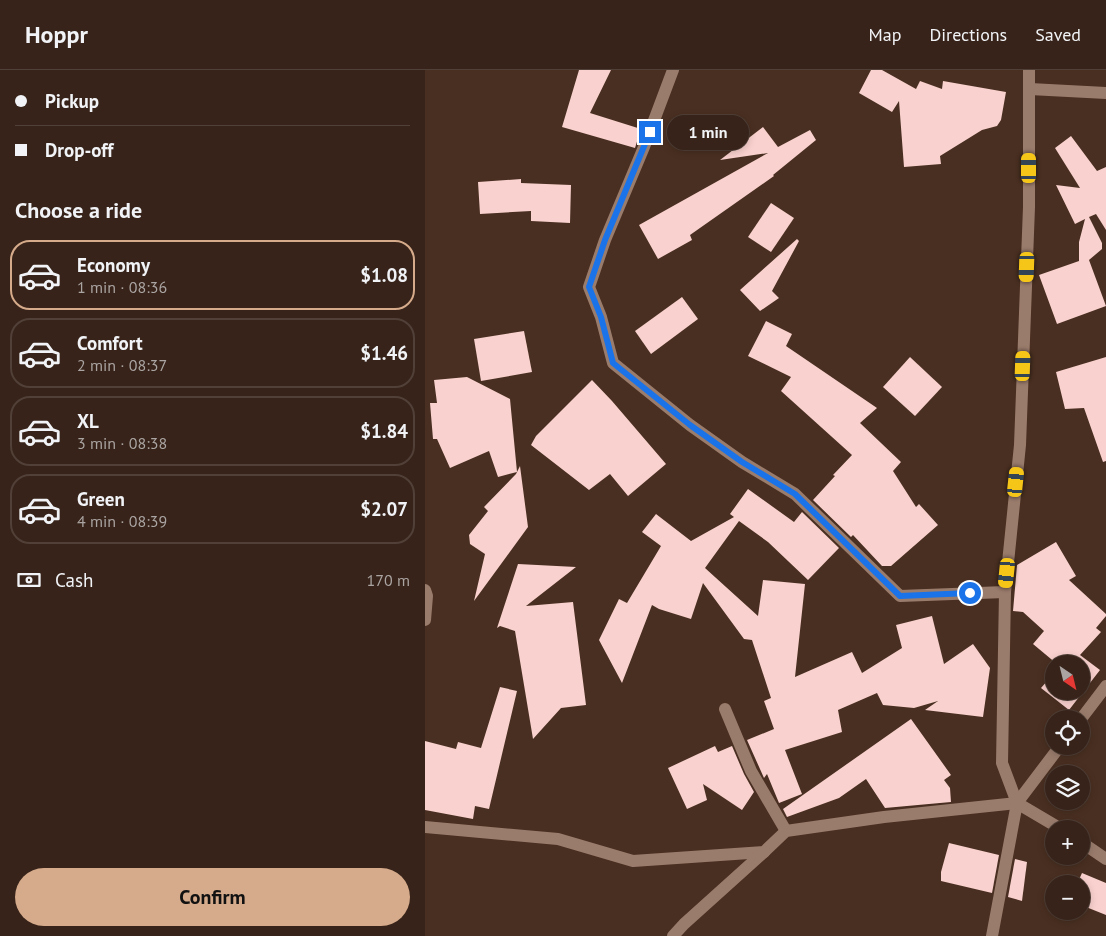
<!DOCTYPE html>
<meta charset="utf-8">
<style>
:root{--surface:#372319;--page:#422f26;--text:#f1f3f6;--muted:#aaa4a2;--line:#514038;--accent:#d6ab8b}
body{margin:0;font-family:"PT Sans",sans-serif;background:var(--page);color:var(--text);height:100vh;display:flex;flex-direction:column;font-size:19px;white-space:nowrap}
*{box-sizing:border-box;margin:0}
p{font-size:16px;color:var(--muted)}
.icon{flex:none;width:28px;height:28px;fill:none;stroke:currentColor;stroke-width:2;stroke-linecap:round;stroke-linejoin:round}
.map{position:relative;flex:1;overflow:hidden}
.panel{display:flex;flex-direction:column;background:var(--surface);width:425px}
.panel>*{flex:none}
.guide{display:grid;align-content:center;height:110px;padding:0 15px;background:var(--surface)}
.needle{width:32px;rotate:145deg}
.tools{position:absolute;left:620px;top:585px;display:grid;gap:10px}
.tools a{display:grid;place-items:center;width:45px;height:45px;border-radius:50%;background:var(--surface);box-shadow:0 2px 8px #0003,0 0 0 1px var(--line);font-size:25px}
.end{position:absolute;width:22px;height:22px;margin:-11px;border:6px solid #1a73e8;background:#fff;box-shadow:0 0 0 2px #fff}
.from{border-radius:50%}
.bubble{position:absolute;height:35px;border-radius:18px;background:var(--surface);box-shadow:0 2px 8px #0003,0 0 0 1px var(--line);font-size:16px;font-weight:700;line-height:35px;text-align:center}
.car{position:absolute;width:15px;height:30px;margin:-15px -8px;border-radius:6px;box-shadow:0 0 4px 1px #0007;background:linear-gradient(#f5c518 24%,#345 0 40%,#f5c518 0 76%,#345 0 86%,#f5c518 0)}
.guide b{display:flex;align-items:center;gap:18px;height:48px;font-size:19px}
.guide b+b{border-top:1px solid var(--line)}
.guide i{width:12px;height:12px;background:var(--text)}
ul{padding:0;list-style:none}
li{display:flex;align-items:center;gap:15px;height:70px;margin:0 10px 8px;padding:0 5px;border:2px solid var(--line);border-radius:20px}
li div{flex:1}
li b{display:block;font-size:19px}
li em{font-style:normal;font-weight:700}
li.selected{border-color:var(--accent)}
li>.icon{width:45px;height:45px;stroke-width:1.5}
h2{padding:0 15px;font-size:22px;line-height:60px}
.pay{display:flex;align-items:center;gap:12px;height:55px;padding:0 15px;font-size:19px}
.pay p{margin-inline-start:auto}
.cta{display:flex;gap:10px;margin-top:auto;padding:10px 15px}
.cta a{flex:1;height:58px;border-radius:30px;background:var(--accent);color:#111;font-size:20px;font-weight:700;line-height:58px;text-align:center}
header{display:flex;align-items:center;gap:30px;box-sizing:border-box;height:70px;padding:0 25px;background:var(--surface);border-bottom:1px solid var(--line)}
header strong{font-size:24px}
nav{display:flex;gap:28px;margin-inline-start:auto;font-size:18px}
main{display:flex;flex:1;min-height:0}
.map>svg:first-child{display:block}
.building{fill:#f9d1ce}
.lines{fill:none;stroke-linecap:round;stroke-linejoin:round}
.minor{stroke:#9a7c6c;stroke-width:12}
.route{stroke:#1a73e8;stroke-width:6}
</style>
<header>
<strong>Hoppr</strong>
<nav><a>Map</a><a>Directions</a><a>Saved</a></nav>
</header>
<main>
<section class="panel">
<div class="guide">
<b><i class="from"></i>Pickup</b>
<b><i></i>Drop-off</b>
</div>
<h2>Choose a ride</h2>
<ul>
<li class="selected"><svg class="icon" aria-label="car" viewBox="0 0 24 24"><path d="M5 17H2v-5l4-1 3-4h7l3 4 3 1v5h-3M9 17h6M6 11h13"/><circle cx="7" cy="17" r="2"/><circle cx="17" cy="17" r="2"/></svg><div><b>Economy</b><p>1 min · 08:36</p></div><em>$1.08</em></li>
<li><svg class="icon" aria-label="car" viewBox="0 0 24 24"><path d="M5 17H2v-5l4-1 3-4h7l3 4 3 1v5h-3M9 17h6M6 11h13"/><circle cx="7" cy="17" r="2"/><circle cx="17" cy="17" r="2"/></svg><div><b>Comfort</b><p>2 min · 08:37</p></div><em>$1.46</em></li>
<li><svg class="icon" aria-label="car" viewBox="0 0 24 24"><path d="M5 17H2v-5l4-1 3-4h7l3 4 3 1v5h-3M9 17h6M6 11h13"/><circle cx="7" cy="17" r="2"/><circle cx="17" cy="17" r="2"/></svg><div><b>XL</b><p>3 min · 08:38</p></div><em>$1.84</em></li>
<li><svg class="icon" aria-label="car" viewBox="0 0 24 24"><path d="M5 17H2v-5l4-1 3-4h7l3 4 3 1v5h-3M9 17h6M6 11h13"/><circle cx="7" cy="17" r="2"/><circle cx="17" cy="17" r="2"/></svg><div><b>Green</b><p>4 min · 08:39</p></div><em>$2.07</em></li>
</ul>
<div class="pay"><svg class="icon" aria-label="cash" viewBox="0 0 24 24"><path d="M3 7h18v10H3z"/><circle cx="12" cy="12" r="2"/></svg>Cash<p>170 m</p></div>
<div class="cta"><a>Confirm</a></div>
</section>
<div class="map">
<svg width="681" height="866" viewBox="0 0 681 866">
<rect width="100%" height="100%" fill="#492f21"/>
<g class="building">
<path d="M154,0h32l-21,43 51,16 -6,19 -73,-21z"/>
<path d="M446,0h11l34,19 4,-8 22,8 1,-8 63,11 -5,28 -4,6 -15,4 -42,26 1,8 -37,3 -5,-66 -7,11 -33,-19z"/>
<path d="M338,57l15,20 32,-17 6,10 -43,35 1,1 -84,59 2,5 -34,19 -19,-34 129,-72 -48,7z"/>
<path d="M646,66l26,35 9,-4v63l-10,-16 -7,3 13,26v6l-13,11 17,46 -49,18 -18,-49 40,-14v-19l6,-23 -10,5 -19,-39 24,3 -25,-40z"/>
<path d="M96,109v4l50,2 -1,38 -39,-2v-10l-51,3 -2,-32z"/>
<path d="M346,133l23,15 -23,34 -23,-15z"/>
<path d="M372,169l2,2 -27,50 7,7 -19,13 -20,-21z"/>
<path d="M257,227l16,22 -47,35 -16,-23z"/>
<path d="M341,251l26,13 -6,12 91,62 -17,15 41,39 -8,9 23,36 3,-3 19,21 -47,41h-9l-29,-31 -2,2 -38,-37 22,-24 -2,-1 19,-20 -71,-64 10,-14 -43,-21z"/>
<path d="M99,261l8,41 -51,9 -7,-42z"/>
<path d="M485,287l32,30 -27,29 -32,-29z"/>
<path d="M681,287v104l-3,1 -19,-54 -19,1 -9,-37z"/>
<path d="M42,307l43,22 7,73 -19,5 -9,-26 -39,17 -13,-29h-4l-3,-36h7l-3,-23z"/>
<path d="M167,310l20,21 54,63 -38,32 -18,-22 -21,16 -58,-45 5,-9z"/>
<path d="M95,396l8,61 -54,74 11,-47 -15,-10 -1,-9 19,-24 -4,-4 32,-33z"/>
<path d="M323,419l46,33 8,-10 37,36 -31,32 -40,-38 -29,-21 -34,47 53,48 5,-36 42,4 -10,93 57,-25 10,21 40,-25 -6,-23 36,-9 12,48 29,-20 17,24 -7,49 -58,-7 13,-9 -24,7 -31,-3 -6,-12 -39,17 4,22 -57,18 17,44 -23,9 -12,-29 -3,4 -17,-38 27,-11 -10,-28 7,-3 -19,-58 -8,-1 -41,-56 -12,36 -32,-10 -7,-4 -30,78 -23,-43 20,-41 8,4 34,-57 -19,-14 14,-18 35,27 43,-24 -4,-3z"/>
<path d="M631,472l20,34 -7,4 37,34v2l-10,12 5,4 -21,23 20,15 -31,40 -28,-22 13,-15v18h27v-27h-24l-24,-20 11,-13 -21,-19 -10,-1 4,-46z"/>
<path d="M93,494l58,3 -50,39 47,-4 13,103 -25,3 -28,31 -18,-108 -15,-5 -3,2z"/>
<path d="M75,617l17,4 -28,118 -14,-3 -2,13 -48,-9v-69l31,8 2,-7 23,6z"/>
<path d="M486,649l40,56 -7,5 6,8 1,14 -66,6 -19,-29 -27,19 -52,19 -4,-8z"/>
<path d="M290,676l3,6 14,-6 12,28 10,18 -12,18 -39,-26 4,16 -20,9 -19,-41z"/>
<path d="M524,773l50,12 -7,38 -51,-12v-9z"/>
<path d="M590,789l12,3 -5,39 -14,-4z"/>
<path d="M657,803l24,10v32l-25,-10v-21h-4z"/>
</g>
<g class="lines">
<g class="minor">
<path d="M248,0l-29,77 -39,93 -16,47 12,30 12,46 77,62 52,37 53,32 105,102 105,-4"/>
<path d="M605,19l76,4"/>
<path d="M0,520l2,6 -2,24"/>
<path d="M300,639l26,62 35,60"/>
<path d="M656,649l25,-33"/>
<path d="M592,733l-15,-40 3,-171 15,-147 9,-238v-137"/>
<path d="M0,757l133,12 75,22 131,-9 22,-21 98,-14 133,-14 44,26"/>
<path d="M656,772l25,17"/>
<path d="M248,866l11,-12 80,-72"/>
<path d="M567,866l25,-133 43,-57"/>
</g>
</g>
<g class="lines">
<path class="route" d="M225,62l-45,108 -16,47 12,30 12,46 77,62 52,37 53,32 105,102 70,-3"/>
</g>
</svg>
<div class="tools">
<a><svg class="needle" viewBox="-14 -14 28 28"><path d="M0-13l5 13h-10z" fill="#e53935"/><path d="M0 13l5-13h-10z" fill="#aaa4a2"/></svg></a>
<a><svg class="icon" aria-label="locate" viewBox="0 0 24 24"><circle cx="12" cy="12" r="6"/><path d="M12 2v4M12 18v4M2 12h4M18 12h4"/></svg></a>
<a><svg class="icon" aria-label="layers" viewBox="0 0 24 24"><path d="M12 4l9 5-9 5-9-5zM3 14l9 5 9-5"/></svg></a>
<a>+</a>
<a>−</a>
</div>
<i class="end from" style="left:545px;top:523px"></i>
<i class="end" style="left:225px;top:62px"></i>
<div class="bubble" style="left:242px;top:45px;width:82px">1 min</div>
<i class="car" style="left:604px;top:98px;rotate:0deg"></i>
<i class="car" style="left:602px;top:197px;rotate:182deg"></i>
<i class="car" style="left:598px;top:296px;rotate:2deg"></i>
<i class="car" style="left:591px;top:412px;rotate:6deg"></i>
<i class="car" style="left:582px;top:503px;rotate:186deg"></i>
</div>
</main>
